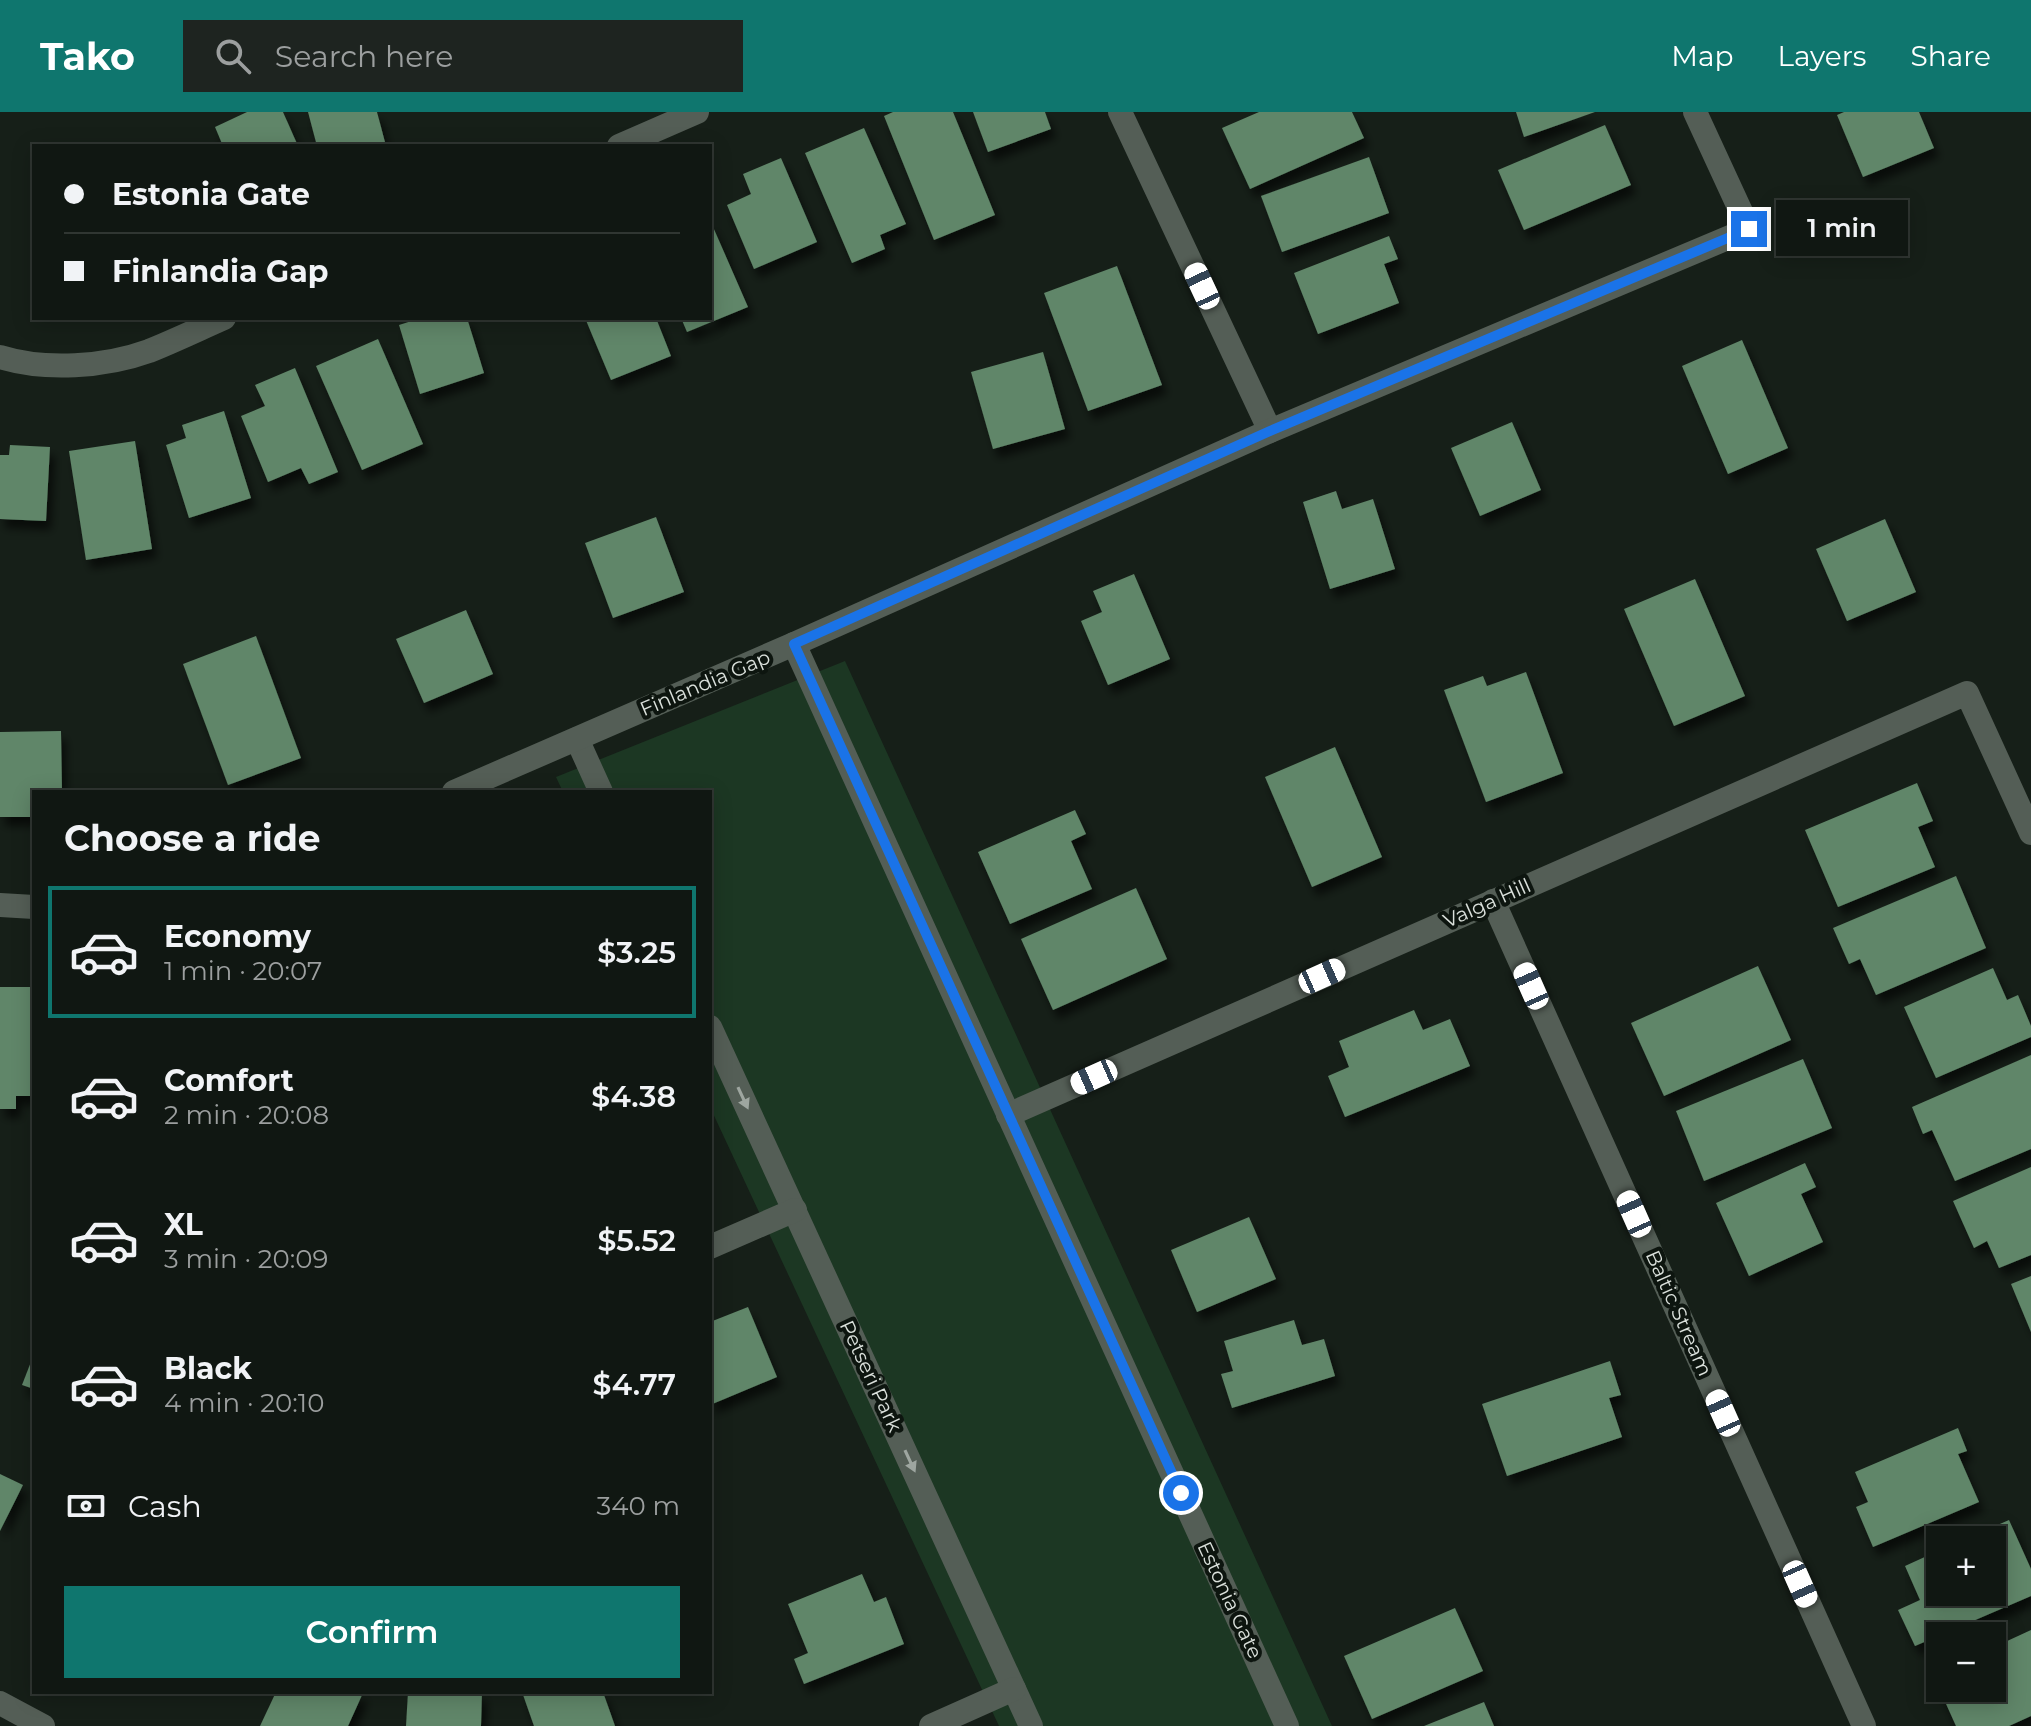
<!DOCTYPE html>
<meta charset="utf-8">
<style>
:root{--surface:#101712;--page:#1e2420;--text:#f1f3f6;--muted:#9c9f9f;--line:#303632;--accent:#0f766e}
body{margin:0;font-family:Montserrat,sans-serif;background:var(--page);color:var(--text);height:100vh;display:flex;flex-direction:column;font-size:30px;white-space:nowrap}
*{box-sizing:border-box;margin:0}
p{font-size:26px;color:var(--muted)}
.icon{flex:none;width:44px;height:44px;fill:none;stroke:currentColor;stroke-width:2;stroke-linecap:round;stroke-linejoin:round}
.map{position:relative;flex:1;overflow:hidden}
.sheet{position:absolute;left:32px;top:678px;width:680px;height:904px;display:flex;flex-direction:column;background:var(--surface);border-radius:0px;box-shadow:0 4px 20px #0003,0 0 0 2px var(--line)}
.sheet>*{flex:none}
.banner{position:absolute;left:32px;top:32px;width:680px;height:176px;border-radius:0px;box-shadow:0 4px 20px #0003,0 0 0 2px var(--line);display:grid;align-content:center;height:176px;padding:0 32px;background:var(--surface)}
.controls{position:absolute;left:1926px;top:1414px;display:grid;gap:16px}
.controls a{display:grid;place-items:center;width:80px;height:80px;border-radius:0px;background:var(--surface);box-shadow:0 4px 20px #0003,0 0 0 2px var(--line);font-size:40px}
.end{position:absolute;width:36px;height:36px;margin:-18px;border:10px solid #1a73e8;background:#fff;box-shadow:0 0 0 4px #fff}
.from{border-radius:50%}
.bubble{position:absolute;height:56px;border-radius:0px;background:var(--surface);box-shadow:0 4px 20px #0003,0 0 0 2px var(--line);font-size:26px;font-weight:600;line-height:56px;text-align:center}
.car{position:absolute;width:24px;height:48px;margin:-24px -12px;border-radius:10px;box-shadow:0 0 6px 2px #0007;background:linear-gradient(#fff 24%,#345 0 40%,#fff 0 76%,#345 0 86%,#fff 0)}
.banner b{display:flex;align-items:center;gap:28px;height:76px;font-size:30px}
.banner b+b{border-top:2px solid var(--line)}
.banner i{width:20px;height:20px;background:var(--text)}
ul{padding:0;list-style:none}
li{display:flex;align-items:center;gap:24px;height:132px;margin:0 16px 12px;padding:0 16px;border:4px solid transparent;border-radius:0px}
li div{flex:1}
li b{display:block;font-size:30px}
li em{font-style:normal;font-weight:600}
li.on{border-color:var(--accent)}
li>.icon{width:72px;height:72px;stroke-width:1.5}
h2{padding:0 32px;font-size:36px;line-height:96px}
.pay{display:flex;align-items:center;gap:20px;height:88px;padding:0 32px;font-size:30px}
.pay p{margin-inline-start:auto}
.action{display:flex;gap:16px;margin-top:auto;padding:16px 32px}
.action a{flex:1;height:92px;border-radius:0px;background:var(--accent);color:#fff;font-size:32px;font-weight:600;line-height:92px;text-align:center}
header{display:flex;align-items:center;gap:48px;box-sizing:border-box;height:112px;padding:0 40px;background:var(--accent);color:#fff}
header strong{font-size:38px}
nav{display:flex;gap:44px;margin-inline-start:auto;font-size:28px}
.search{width:560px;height:72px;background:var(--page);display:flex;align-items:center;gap:20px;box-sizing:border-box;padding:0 28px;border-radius:0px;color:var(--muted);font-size:30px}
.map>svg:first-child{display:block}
.green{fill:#1c3723}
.building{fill:#608669;filter:url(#shadow)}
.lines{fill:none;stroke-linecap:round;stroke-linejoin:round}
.minor{stroke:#545e56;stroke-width:24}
.oneway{fill:#9ea6a0}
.route{stroke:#1a73e8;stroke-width:10}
.labels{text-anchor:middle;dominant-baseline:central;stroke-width:8;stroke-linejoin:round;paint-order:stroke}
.street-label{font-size:20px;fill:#dbe1dc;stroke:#0d150f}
</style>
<header>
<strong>Tako</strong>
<div class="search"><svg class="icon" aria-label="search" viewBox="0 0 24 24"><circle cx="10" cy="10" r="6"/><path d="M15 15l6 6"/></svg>Search here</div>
<nav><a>Map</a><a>Layers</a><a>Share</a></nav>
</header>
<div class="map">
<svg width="2031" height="1614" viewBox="0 0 2031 1614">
<defs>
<filter id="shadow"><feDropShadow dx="5" dy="9" stdDeviation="4" flood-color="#0009"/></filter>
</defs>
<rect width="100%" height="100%" fill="#161f18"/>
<path class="green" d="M845,549l487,1065h-333l-289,-619v-315h-147l-7,-15z"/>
<g class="building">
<path d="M247,0h36l15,34h-75l-8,-19z"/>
<path d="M308,0h69l9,34h-69z"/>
<path d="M893,0h60l42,103 -61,25 -50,-124z"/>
<path d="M973,0h72l6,17 -63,23z"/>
<path d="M1259,0h93l12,26 -114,51 -28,-61z"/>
<path d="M1516,0h79l-71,25z"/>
<path d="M1844,0h75l15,36 -71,29 -26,-62z"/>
<path d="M1605,13l26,60 -107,45 -26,-60z"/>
<path d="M864,16l42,96 -26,11 5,14 -33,14 -47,-110z"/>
<path d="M1369,45l20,56 -107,39 -21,-56z"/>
<path d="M781,46l36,84 -63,27 -27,-64 24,-11 -8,-20z"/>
<path d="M710,108l38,87 -61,25 -6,-14h29z"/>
<path d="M1389,124l9,23 -14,5 15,39 -81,31 -24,-61z"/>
<path d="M1117,154l45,119 -74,26 -44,-118z"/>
<path d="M421,206h46l17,55 -64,21 -21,-69z"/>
<path d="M585,206h71l15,38 -60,24z"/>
<path d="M378,227l45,105 -61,26 -46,-104z"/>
<path d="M1742,228l46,108 -60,26 -46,-108z"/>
<path d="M1043,240l22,77 -72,20 -22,-77z"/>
<path d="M295,256l43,104 -29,12 -8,-16 -33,14 -27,-66 24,-10 -10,-21z"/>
<path d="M224,299l27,87 -62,20 -23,-73 20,-7 -4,-13z"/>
<path d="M1512,310l29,68 -61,26 -29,-68z"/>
<path d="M135,329l17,108 -66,11 -17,-109z"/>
<path d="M10,333l40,2 -4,74 -46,-2v-64h9z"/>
<path d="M1336,379l6,18 31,-10 22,70 -65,20 -27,-87z"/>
<path d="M656,405l28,75 -71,26 -28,-75z"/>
<path d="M1885,407l31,73 -69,29 -31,-72z"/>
<path d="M1134,462l36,85 -62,26 -27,-64 21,-9 -9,-21z"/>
<path d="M1695,467l50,117 -71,30 -50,-117z"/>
<path d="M466,498l27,64 -69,29 -28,-64z"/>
<path d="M256,524l45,122 -73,27 -45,-121z"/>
<path d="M1526,560l37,101 -77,29 -42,-112 39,-14 4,10z"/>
<path d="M61,619l1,61h-28v25h-34v-85z"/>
<path d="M1335,635l47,110 -70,30 -47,-110z"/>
<path d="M1917,671l16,38 -15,6 17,40 -97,40 -33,-77z"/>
<path d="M1075,698l11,24 -15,7 21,48 -82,35 -32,-72z"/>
<path d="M1956,764l30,72 -110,47 -16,-36 -11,5 -16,-36z"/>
<path d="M1136,776l31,71 -114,51 -32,-71z"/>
<path d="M1758,854l33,74 -127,56 -33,-73z"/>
<path d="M1993,856l14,32 11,-5 13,31v11l-95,41 -32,-71z"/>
<path d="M0,875h34v109h-18v13h-16z"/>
<path d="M1414,898l9,20 27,-11 20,47 -125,51 -17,-41 21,-9 -10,-26z"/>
<path d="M2031,943v94l-76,32 -23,-51 -9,4 -11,-27z"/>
<path d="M1803,947l29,69 -128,53 -28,-70z"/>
<path d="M1805,1051l11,24 -15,7 22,48 -74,34 -33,-73z"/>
<path d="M2031,1055v88l-32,13 -12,-27 -13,7 -21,-47z"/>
<path d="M1249,1105l27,62 -79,33 -26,-62z"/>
<path d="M2031,1164v56l-20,-48z"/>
<path d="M748,1195l29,70 -67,28v-83z"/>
<path d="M1294,1208l8,25 22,-6 11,37 -103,32 -11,-34 12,-3 -9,-30z"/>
<path d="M34,1242v35l-12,-4z"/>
<path d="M1610,1249l11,34 -12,3 13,39 -115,39 -25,-72z"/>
<path d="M1958,1316l9,23 -9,3 21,48 -106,45 -17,-40 12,-5 -13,-30z"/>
<path d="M0,1362l23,11 -23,46z"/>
<path d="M2009,1408l22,49v27l-116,50 -17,-36 22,-10 -15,-34 35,-16v42h52v-52h-29z"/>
<path d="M862,1462l12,28 12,-5 18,47 -100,40 -10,-25 14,-6 -20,-49z"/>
<path d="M1455,1496l28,63 -111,48 -28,-63z"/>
<path d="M2031,1518v86l-22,10h-53l-23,-51 7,-4v17h52v-40z"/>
<path d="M276,1580h85l2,1 -15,33h-88z"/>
<path d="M408,1580h74l-1,34h-75z"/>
<path d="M522,1580h81l12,34h-81z"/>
<path d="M1484,1590l10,24h-70z"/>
</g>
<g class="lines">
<g class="minor">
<path d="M1120,0l150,319"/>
<path d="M619,34l78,-34"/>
<path d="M0,245c45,14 105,10 149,-6 25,-10 50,-22 75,-33"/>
<path d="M794,532l493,1082"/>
<path d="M577,627l24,53"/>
<path d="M454,680l340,-148 476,-213 479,-202 -54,-117"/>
<path d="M1493,789l371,825"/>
<path d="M0,793l34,2"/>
<path d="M710,915l321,699"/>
<path d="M1008,1003l959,-422 64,140"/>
<path d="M710,1135l85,-37"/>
<path d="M0,1591l43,23"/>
<path d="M931,1614l83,-37"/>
</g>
</g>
<defs><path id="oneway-solid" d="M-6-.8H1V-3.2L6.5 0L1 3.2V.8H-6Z" transform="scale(2)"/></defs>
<g class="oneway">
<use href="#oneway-solid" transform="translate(743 986) rotate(65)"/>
<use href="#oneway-solid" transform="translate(910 1349) rotate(65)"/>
</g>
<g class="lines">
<path class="route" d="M1181,1381l-387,-849 476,-213 479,-202"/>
</g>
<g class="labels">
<g class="street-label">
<text transform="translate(705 571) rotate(-23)">Finlandia Gap</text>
<text transform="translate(1487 791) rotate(-24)">Valga Hill</text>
<text transform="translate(1679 1201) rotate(66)">Baltic Stream</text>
<text transform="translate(871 1264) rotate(65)">Petseri Park</text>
<text transform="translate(1230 1488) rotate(65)">Estonia Gate</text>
</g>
</g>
</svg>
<div class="controls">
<a>+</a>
<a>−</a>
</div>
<i class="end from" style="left:1181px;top:1381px"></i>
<i class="end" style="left:1749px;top:117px"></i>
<div class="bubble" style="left:1776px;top:88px;width:132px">1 min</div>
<i class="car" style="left:1202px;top:174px;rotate:335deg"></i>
<i class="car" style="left:1322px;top:864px;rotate:66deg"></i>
<i class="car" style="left:1531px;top:874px;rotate:336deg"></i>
<i class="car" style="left:1094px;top:965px;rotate:246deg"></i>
<i class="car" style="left:1634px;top:1102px;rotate:336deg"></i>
<i class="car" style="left:1723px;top:1301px;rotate:336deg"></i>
<i class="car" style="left:1800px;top:1472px;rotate:156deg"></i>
<div class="banner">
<b><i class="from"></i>Estonia Gate</b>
<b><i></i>Finlandia Gap</b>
</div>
<section class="sheet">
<h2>Choose a ride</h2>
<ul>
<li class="on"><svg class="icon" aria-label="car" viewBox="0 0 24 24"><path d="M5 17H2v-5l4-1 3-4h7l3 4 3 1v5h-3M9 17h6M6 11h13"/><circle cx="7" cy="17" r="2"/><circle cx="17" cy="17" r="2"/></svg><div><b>Economy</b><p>1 min · 20:07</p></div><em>$3.25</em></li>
<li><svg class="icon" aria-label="car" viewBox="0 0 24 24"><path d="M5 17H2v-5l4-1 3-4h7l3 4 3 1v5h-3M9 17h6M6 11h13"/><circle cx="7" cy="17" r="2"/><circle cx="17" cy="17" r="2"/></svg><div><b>Comfort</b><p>2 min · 20:08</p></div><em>$4.38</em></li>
<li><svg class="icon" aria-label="car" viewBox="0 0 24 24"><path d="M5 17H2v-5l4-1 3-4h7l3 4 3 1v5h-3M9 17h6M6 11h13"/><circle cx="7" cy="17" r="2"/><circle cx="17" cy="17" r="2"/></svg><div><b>XL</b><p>3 min · 20:09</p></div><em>$5.52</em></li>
<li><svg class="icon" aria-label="car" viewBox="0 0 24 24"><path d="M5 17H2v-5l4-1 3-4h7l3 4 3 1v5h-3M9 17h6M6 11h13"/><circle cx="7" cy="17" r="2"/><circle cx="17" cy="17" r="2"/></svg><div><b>Black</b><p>4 min · 20:10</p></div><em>$4.77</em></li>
</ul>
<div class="pay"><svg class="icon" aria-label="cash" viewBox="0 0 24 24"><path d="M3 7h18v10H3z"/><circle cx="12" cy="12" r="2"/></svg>Cash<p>340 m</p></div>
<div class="action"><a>Confirm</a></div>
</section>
</div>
